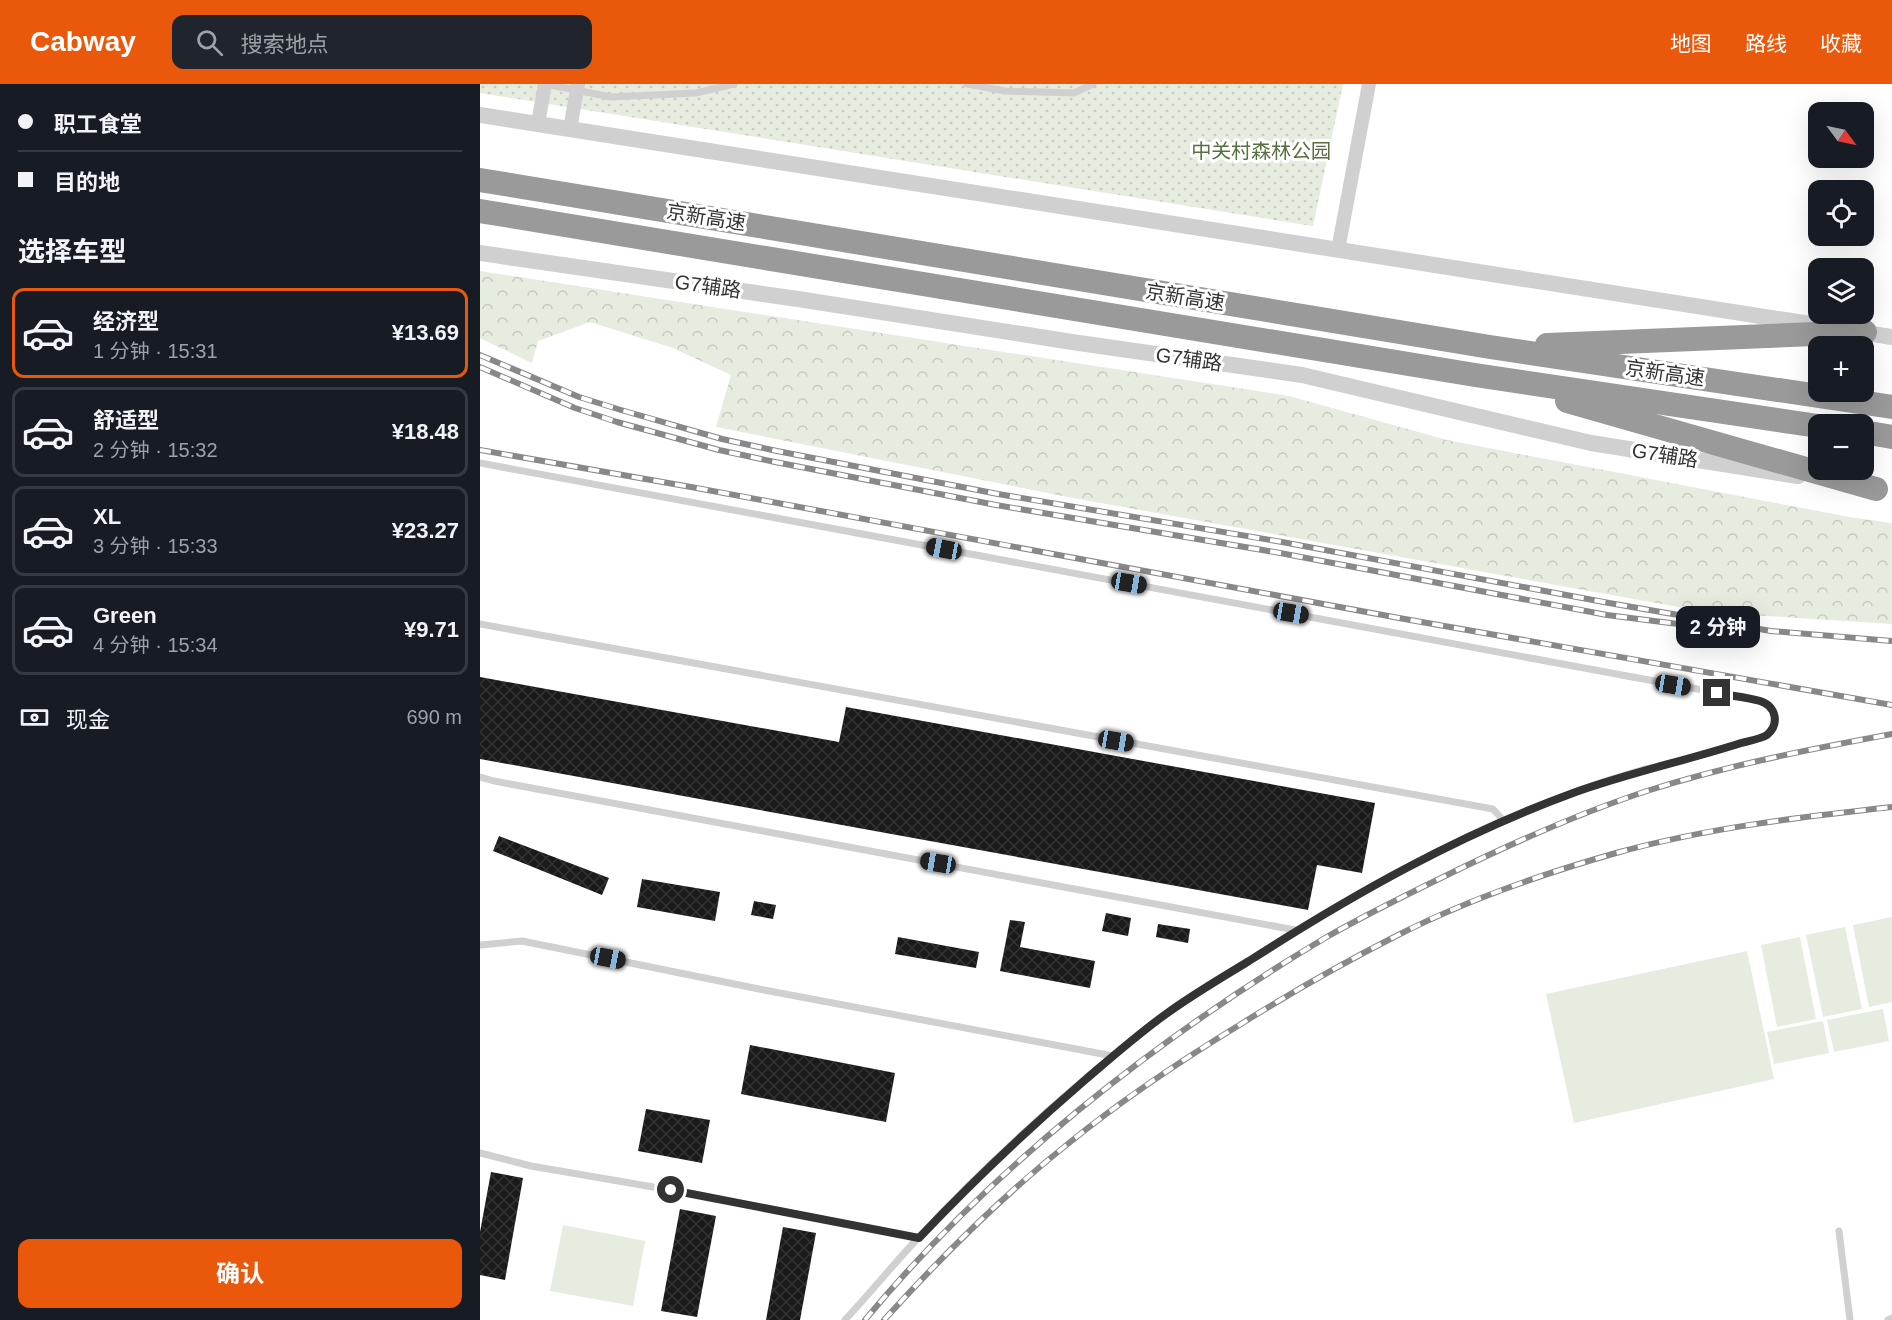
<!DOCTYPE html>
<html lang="zh">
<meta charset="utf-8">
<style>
:root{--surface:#171b24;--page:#20242c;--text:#f1f3f6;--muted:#9ea1a6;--line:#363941;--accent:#ea580c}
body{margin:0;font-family:Arial,"Noto Sans SC",sans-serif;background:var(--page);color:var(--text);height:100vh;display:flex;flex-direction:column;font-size:22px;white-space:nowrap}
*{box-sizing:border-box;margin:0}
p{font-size:20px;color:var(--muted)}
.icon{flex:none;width:33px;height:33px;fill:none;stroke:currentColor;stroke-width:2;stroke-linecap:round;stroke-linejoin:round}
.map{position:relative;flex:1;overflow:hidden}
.sheet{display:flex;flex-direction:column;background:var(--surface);width:480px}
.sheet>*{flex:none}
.banner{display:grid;align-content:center;height:132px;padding:0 18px;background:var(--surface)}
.needle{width:39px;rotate:123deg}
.controls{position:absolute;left:1328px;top:18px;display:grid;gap:12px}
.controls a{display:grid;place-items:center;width:66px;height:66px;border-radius:12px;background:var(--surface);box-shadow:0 6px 24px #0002;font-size:30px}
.end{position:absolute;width:27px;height:27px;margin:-14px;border:8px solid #333;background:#fff;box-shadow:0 0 0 3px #fff}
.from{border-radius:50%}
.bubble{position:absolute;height:42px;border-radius:12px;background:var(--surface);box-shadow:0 6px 24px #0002;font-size:20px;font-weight:700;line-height:42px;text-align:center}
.car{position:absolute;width:18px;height:36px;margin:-18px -9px;border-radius:8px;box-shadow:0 0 4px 2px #0007;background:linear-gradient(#222 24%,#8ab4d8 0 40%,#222 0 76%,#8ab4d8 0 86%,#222 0)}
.banner b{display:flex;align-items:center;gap:21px;height:57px;font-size:22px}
.banner b+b{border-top:2px solid var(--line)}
.banner i{width:15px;height:15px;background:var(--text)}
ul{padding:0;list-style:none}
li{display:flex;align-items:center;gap:18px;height:90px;margin:0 12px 9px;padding:0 6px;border:3px solid var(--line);border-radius:12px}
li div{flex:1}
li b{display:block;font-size:22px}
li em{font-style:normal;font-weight:700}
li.active{border-color:var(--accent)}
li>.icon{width:54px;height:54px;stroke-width:1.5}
h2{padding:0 18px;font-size:27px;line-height:72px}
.pay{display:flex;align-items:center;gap:15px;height:66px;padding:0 18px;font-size:22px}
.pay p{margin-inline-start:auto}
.action{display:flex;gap:12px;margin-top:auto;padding:12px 18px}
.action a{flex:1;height:69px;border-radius:12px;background:var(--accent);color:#fff;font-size:24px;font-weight:700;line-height:69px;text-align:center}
header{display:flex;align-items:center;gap:36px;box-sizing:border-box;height:84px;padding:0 30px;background:var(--accent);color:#fff}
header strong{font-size:28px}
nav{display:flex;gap:33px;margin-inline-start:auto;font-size:21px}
.search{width:420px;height:54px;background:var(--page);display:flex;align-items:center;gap:15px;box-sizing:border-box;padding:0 21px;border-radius:12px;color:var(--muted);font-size:22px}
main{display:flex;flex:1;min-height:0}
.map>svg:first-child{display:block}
.grass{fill:url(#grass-dots)}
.forest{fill:url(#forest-crowns)}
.pitch{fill:#e6ecdf}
.building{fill:url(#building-cross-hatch)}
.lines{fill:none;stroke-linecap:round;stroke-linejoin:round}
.service{stroke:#d0d0d0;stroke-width:7}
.minor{stroke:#d0d0d0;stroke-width:14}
.tertiary{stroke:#d0d0d0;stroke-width:16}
.motorway{stroke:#9a9a9a;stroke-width:24}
.rail-casing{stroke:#888;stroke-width:6}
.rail{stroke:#fff;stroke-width:4;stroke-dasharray:11;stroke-linecap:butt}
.route{stroke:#333;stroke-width:8}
.labels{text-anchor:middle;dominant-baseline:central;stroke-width:6;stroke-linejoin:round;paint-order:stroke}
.park-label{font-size:20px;fill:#56703f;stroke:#fff}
.street-label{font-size:20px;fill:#333;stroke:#fff}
</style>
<header>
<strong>Cabway</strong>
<div class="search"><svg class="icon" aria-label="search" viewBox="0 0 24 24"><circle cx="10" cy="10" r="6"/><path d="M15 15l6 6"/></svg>搜索地点</div>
<nav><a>地图</a><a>路线</a><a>收藏</a></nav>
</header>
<main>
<section class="sheet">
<div class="banner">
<b><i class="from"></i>职工食堂</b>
<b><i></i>目的地</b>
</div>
<h2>选择车型</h2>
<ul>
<li class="active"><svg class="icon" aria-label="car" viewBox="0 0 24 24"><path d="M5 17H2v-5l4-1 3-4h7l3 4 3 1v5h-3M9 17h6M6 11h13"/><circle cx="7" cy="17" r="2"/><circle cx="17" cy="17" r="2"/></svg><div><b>经济型</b><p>1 分钟 · 15:31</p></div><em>¥13.69</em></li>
<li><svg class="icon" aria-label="car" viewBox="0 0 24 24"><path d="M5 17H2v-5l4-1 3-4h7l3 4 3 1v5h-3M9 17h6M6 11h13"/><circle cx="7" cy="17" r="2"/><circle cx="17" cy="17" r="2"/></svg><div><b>舒适型</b><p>2 分钟 · 15:32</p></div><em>¥18.48</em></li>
<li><svg class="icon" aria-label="car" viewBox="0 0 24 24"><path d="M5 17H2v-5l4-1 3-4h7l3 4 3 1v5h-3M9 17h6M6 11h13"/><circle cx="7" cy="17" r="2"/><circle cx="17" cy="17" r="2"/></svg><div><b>XL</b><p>3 分钟 · 15:33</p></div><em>¥23.27</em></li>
<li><svg class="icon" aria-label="car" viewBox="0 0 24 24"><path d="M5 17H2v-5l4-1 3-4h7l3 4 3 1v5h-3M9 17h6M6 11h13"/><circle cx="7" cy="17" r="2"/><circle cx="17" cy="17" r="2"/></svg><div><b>Green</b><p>4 分钟 · 15:34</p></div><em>¥9.71</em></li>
</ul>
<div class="pay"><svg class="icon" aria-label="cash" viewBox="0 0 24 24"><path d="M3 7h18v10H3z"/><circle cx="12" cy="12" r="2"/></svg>现金<p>690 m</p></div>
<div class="action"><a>确认</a></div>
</section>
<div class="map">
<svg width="1412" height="1236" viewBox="0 0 1412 1236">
<defs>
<pattern id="grass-dots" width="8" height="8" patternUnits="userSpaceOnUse" patternTransform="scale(1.5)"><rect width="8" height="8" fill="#e6ecdf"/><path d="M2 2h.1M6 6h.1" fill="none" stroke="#c6cbc0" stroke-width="1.8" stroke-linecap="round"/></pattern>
<pattern id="forest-crowns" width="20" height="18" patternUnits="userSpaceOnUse" patternTransform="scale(1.5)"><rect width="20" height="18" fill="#e6ecdf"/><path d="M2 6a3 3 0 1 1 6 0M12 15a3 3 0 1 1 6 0" fill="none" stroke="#c6cbc0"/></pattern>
<pattern id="building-cross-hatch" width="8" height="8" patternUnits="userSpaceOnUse" patternTransform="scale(1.5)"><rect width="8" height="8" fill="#1a1a1a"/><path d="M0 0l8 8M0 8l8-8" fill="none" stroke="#333"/></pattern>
</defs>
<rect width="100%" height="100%" fill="#fff"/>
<path class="grass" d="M0,0h863l-30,142 -833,-133z"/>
<path class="forest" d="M0,187l809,125 158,44 402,77 43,6v101l-186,-12 -633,-114 -357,-71 15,-52 -58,-27 -83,-26 -52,19 -6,22 -52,-25z"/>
<g class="pitch">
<path d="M1412,833v85l-23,5 -16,-82z"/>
<path d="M1365,843l17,82 -39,8 -17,-82z"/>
<path d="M1320,853l16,82 -39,8 -16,-82z"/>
<path d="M1267,867l27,128 -200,44 -28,-129z"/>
<path d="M1403,925l6,32 -55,11 -7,-32z"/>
<path d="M1343,937l6,32 -55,11 -7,-32z"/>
<path d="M83,1141l82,16 -12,65 -83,-15z"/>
</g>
<g class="building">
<path d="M0,593l359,65 7,-35 529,96 -13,70 -45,-8 -9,45 -828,-151z"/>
<path d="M19,752l110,42 -7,17 -109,-44z"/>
<path d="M162,795l78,13 -5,29 -78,-14z"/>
<path d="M274,817l22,4 -3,14 -22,-4z"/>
<path d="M626,829l25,5 -3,18 -26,-5z"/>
<path d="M530,836l15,2 -5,25 75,14 -5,27 -90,-17z"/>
<path d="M678,840l32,5 -2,14 -32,-6z"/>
<path d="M418,853l81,15 -3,16 -81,-14z"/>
<path d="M270,961l145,28 -9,49 -145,-28z"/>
<path d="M166,1025l64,11 -8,43 -64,-12z"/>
<path d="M11,1088l32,6 -18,102 -25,-5v-43z"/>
<path d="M200,1125l36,7 -19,101 -36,-6z"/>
<path d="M303,1143l33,6 -16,87h-34z"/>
</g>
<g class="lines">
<g class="service">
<path d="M65,0l66,13 85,-4 38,-9"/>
<path d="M487,0l38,7 69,2 19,-9"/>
<path d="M0,379l1282,238c14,9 19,19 6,32 -5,5 -15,7 -21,9 -34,10 -67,19 -101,27 -60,16 -117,41 -173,66 -78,35 -151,79 -222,124 -29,19 -61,36 -88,57 -87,67 -170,141 -245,222 -25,27 -48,55 -73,82"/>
<path d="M0,540l1013,185 11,12"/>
<path d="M0,693l14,4 801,149"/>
<path d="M0,861l42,-4 237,48 354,67"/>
<path d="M0,1069l51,13 163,28 225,44"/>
<path d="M1359,1147l11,89"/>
<path d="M1408,1236l4,-2"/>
</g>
<g class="minor">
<path d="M58,40l7,-40"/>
<path d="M90,45l8,-45"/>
<path d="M858,166l31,-166"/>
</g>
<g class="tertiary">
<path d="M0,31l1343,211"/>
<path d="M0,169l318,46 274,43 230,33 289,68 207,33"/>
<path d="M1374,247l38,6"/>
</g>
<g class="motorway">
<path d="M0,96l1010,167 402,60"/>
<path d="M0,127l995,164 343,51"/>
<path d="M1067,261l318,-13"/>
<path d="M1087,317l309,88"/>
<path d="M1383,348l29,5"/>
</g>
<g class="rail-casing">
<g id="rail">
<path d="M0,271l99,42 42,13 101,29 55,12 221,43 284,48 327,61 162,28 121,10"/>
<path d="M0,283l95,41 42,14 102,28 56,12 221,43 284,48 327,62 79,10"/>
<path d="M0,366l211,37 708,131 493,87"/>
<path d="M385,1236c125,-151 292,-282 460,-382 38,-22 79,-42 118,-61 67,-33 136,-64 207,-87 79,-25 161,-41 242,-56"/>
<path d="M404,1236c57,-63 118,-124 185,-177 54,-44 113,-83 172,-119 51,-32 104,-62 157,-89 69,-35 144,-61 218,-82 90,-25 184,-36 276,-46"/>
</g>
</g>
<use href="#rail" class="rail"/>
</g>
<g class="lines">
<path class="route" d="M191,1106l248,48c53,-56 108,-108 166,-158 27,-23 53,-46 81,-66 26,-19 55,-36 83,-53 103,-66 209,-126 324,-168 55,-20 112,-32 168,-50 7,-2 20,-4 26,-8 13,-11 9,-29 -7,-34 -13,-4 -29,-5 -43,-8"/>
</g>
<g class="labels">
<g class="park-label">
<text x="781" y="67">中关村森林公园</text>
</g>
<g class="street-label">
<text transform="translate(226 133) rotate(9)">京新高速</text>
<text transform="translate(228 202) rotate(8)">G7辅路</text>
<text transform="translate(705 213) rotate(9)">京新高速</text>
<text transform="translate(709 275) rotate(8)">G7辅路</text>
<text transform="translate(1185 289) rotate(8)">京新高速</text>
<text transform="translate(1185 371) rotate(9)">G7辅路</text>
</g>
</g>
</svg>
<div class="controls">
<a><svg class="needle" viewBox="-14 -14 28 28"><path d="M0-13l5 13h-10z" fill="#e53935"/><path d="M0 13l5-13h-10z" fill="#9ea1a6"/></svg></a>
<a><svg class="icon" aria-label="locate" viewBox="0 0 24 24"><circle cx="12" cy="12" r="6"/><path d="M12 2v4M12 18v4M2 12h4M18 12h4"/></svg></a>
<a><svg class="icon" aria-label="layers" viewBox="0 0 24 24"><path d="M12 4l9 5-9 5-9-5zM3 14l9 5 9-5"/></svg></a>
<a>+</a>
<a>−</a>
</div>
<i class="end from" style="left:191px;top:1106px"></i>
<i class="end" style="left:1237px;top:609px"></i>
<div class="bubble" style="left:1196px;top:522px;width:84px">2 分钟</div>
<i class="car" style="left:464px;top:465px;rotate:281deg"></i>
<i class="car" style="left:649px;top:499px;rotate:100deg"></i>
<i class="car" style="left:811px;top:529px;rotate:100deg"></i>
<i class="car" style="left:1193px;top:601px;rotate:100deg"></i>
<i class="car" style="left:636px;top:657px;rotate:100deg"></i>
<i class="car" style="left:458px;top:779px;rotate:280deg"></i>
<i class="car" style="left:128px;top:874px;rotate:101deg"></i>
</div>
</main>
